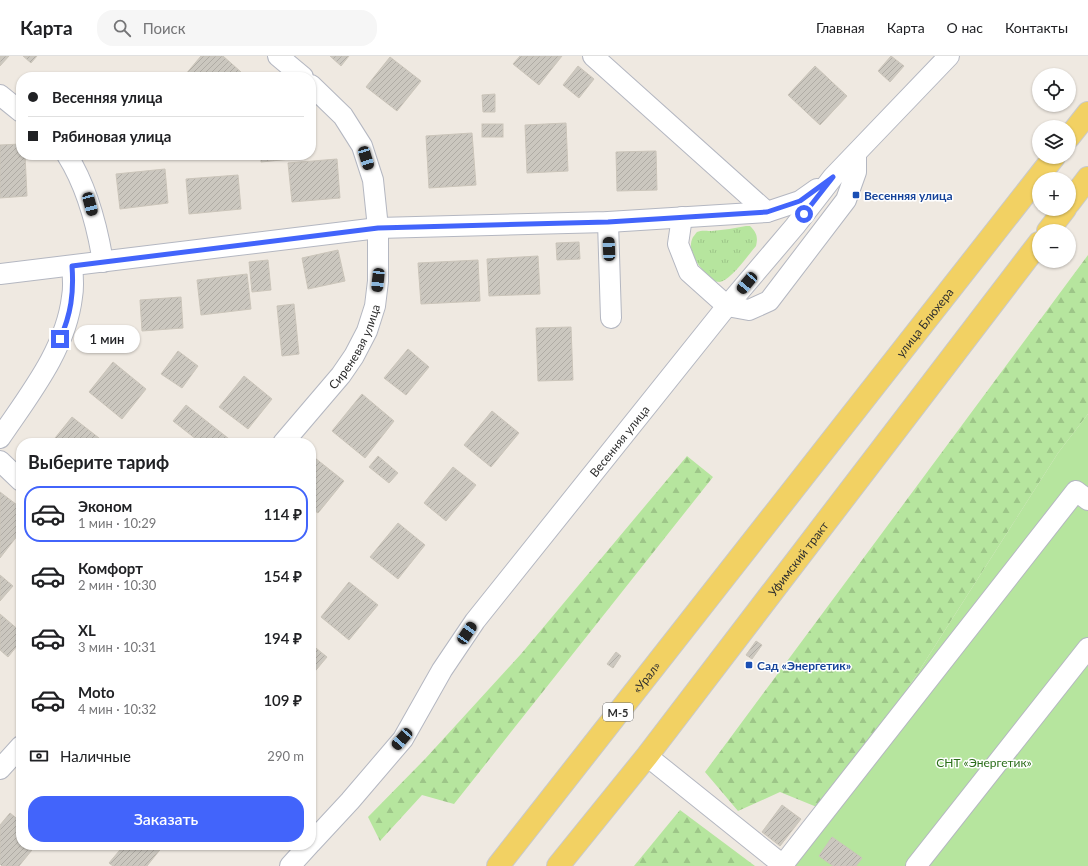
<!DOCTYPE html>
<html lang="ru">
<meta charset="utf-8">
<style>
:root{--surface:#fff;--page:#f6f6f6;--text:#202124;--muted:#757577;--line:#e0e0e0;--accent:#4264fb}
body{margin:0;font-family:Lato,sans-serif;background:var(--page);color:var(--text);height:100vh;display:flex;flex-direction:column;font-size:15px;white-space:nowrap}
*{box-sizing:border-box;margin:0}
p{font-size:13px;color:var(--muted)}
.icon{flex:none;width:22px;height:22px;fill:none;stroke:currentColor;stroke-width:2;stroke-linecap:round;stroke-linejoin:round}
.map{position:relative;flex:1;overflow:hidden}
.panel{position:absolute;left:16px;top:382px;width:300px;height:412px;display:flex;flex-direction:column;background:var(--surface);border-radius:16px;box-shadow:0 1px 3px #0004}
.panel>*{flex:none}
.top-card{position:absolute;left:16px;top:16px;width:300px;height:88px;border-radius:16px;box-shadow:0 1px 3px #0004;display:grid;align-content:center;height:88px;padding:0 12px;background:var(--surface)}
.controls{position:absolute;left:1032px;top:12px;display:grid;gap:8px}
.controls a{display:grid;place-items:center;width:44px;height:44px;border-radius:50%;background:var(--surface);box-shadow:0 1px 3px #0004;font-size:20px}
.end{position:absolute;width:18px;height:18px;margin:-9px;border:5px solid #4264fb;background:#fff;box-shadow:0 0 0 2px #fff}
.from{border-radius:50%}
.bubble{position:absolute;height:28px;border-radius:14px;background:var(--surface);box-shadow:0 1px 3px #0004;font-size:13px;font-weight:600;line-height:28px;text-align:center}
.car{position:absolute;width:12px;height:24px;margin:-12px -6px;border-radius:5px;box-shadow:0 0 3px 1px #0007;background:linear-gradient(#222 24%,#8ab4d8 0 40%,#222 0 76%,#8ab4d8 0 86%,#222 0)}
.top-card b{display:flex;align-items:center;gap:14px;height:38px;font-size:15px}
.top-card b+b{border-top:1px solid var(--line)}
.top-card i{width:10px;height:10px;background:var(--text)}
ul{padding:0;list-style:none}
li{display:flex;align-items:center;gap:12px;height:56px;margin:0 8px 6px;padding:0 4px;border:2px solid transparent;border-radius:16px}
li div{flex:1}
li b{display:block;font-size:15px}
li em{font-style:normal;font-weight:600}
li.selected{border-color:var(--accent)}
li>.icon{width:36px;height:36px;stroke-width:1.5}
h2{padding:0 12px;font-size:18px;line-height:48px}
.pay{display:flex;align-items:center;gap:10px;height:44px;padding:0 12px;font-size:15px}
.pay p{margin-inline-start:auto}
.primary-button{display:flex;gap:8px;margin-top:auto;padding:8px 12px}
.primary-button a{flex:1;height:46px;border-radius:16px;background:var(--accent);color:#fff;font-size:16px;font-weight:600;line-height:46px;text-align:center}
header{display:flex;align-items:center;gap:24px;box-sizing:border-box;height:56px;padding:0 20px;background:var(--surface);border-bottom:1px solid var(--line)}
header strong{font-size:19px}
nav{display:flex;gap:22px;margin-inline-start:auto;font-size:14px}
.search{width:280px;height:36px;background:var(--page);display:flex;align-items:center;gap:10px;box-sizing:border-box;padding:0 14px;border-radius:16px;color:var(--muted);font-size:15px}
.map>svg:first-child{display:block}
.grass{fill:url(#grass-tufts)}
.forest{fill:url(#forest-firs)}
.garden{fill:#b6e59e}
.building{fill:url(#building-hatch);stroke:#cbc5ba}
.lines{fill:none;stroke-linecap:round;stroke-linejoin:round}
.minor-casing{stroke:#b4b7c1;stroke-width:22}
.major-casing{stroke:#c9c9c9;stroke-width:24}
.minor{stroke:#fff;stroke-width:20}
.major{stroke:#f2d163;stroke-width:22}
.route{stroke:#4264fb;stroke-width:5}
.transit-dot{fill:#1a4fb4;stroke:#fff;stroke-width:1.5}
.labels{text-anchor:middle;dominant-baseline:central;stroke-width:3;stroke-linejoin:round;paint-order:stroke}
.shield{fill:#fff;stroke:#6d6d6d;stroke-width:1}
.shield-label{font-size:11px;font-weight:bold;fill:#2e2e2e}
.transit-label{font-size:12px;font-weight:bold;fill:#164399;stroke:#fff;text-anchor:start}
.street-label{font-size:12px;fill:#2e2e2e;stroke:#fff}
.park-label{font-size:12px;fill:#2c6e1b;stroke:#fff}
</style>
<header>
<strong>Карта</strong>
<div class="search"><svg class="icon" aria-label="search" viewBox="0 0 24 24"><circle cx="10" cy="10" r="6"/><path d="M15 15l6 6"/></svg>Поиск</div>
<nav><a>Главная</a><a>Карта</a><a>О нас</a><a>Контакты</a></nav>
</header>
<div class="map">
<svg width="1088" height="810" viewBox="0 0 1088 810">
<defs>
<pattern id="grass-tufts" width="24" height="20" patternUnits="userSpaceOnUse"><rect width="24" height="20" fill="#b6e59e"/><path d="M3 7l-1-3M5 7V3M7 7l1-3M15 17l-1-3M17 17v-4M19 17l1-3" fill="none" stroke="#9dc588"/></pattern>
<pattern id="forest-firs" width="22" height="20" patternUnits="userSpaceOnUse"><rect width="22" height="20" fill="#b6e59e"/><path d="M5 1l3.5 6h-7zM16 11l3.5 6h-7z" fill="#9dc588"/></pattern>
<pattern id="building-hatch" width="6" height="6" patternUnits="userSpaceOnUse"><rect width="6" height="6" fill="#cbc7bf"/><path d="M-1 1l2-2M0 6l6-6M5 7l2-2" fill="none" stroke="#afaba4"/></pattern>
</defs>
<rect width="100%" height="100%" fill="#efe9e1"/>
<path class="grass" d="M746,170h4c7,7 8,11 6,20 -7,8 -25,34 -36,36 -3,0 -6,-1 -9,-2 -9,-11 -26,-27 -18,-43 1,-1 3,-4 4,-5 4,-2 11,-1 15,-1 12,-1 23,-3 34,-5z"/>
<g class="forest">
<path d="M1088,199v159l-30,39 -229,359 -49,-20 -42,19 -33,-39z"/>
<path d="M687,400l26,21 -259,327 -32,-9 -42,46 -12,-24 57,-58 96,-105z"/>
<path d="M680,754l75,56h-121z"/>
</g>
<path class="garden" d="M1088,358v452h-303l44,-54 229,-359z"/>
<g class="building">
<path d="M0,0h9l-9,10z"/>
<path d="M23,0h14l-6,7z"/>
<path d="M201,0h22l18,16 -5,5h-48l-3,-2z"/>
<path d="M330,0h19l-8,10z"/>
<path d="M520,0h42l-23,29 -26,-21z"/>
<path d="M891,0l13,10 -14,16 -12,-11z"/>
<path d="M390,1l31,24 -24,30 -31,-24z"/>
<path d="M578,10l16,13 -15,19 -16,-13z"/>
<path d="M815,10l32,30 -27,29 -32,-30z"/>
<path d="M495,38v18h-12l-1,-17z"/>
<path d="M566,67l2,48 -41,2 -2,-48z"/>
<rect x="482" y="68" width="21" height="13"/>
<path d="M472,77l4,52 -47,3 -3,-52z"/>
<path d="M21,88v11h4l2,41 -27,2v-53z"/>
<path d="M656,95l1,39 -40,1 -1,-39z"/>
<path d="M261,99h29l1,4 -30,3z"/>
<path d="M337,103l3,39 -48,4 -4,-39z"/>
<path d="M165,113l3,34 -48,6 -4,-35z"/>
<path d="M238,119l3,34 -52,5 -3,-35z"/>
<path d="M579,186l1,17 -23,1 -1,-17z"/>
<path d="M338,194l7,31 -37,8 -6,-31z"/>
<path d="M538,200l2,38 -51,2 -2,-37z"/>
<path d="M268,204l3,30 -19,2 -3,-30z"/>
<path d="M478,204l2,41 -59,3 -3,-41z"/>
<path d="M247,218l4,35 -50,6 -4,-35z"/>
<path d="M181,241l2,31 -41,3 -2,-31z"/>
<path d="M294,248l5,50 -17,2 -5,-50z"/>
<path d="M571,271l2,53 -35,1 -2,-53z"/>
<path d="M408,293l21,18 -23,28 -22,-17z"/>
<path d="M178,295l20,15 -16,22 -21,-14z"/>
<path d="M113,306l33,27 -24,30 -33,-27z"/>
<path d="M244,320l28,23 -24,30 -29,-22z"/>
<path d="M362,338l32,27 -29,37 -33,-27z"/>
<path d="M186,349l47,37 -1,1h-31l-28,-22z"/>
<path d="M492,355l27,22 -28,34 -27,-22z"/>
<path d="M72,361l27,21 -4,5h-44z"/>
<path d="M378,400l20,17 -9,10 -20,-16z"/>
<path d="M315,402l29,23 -26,32 -7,-5v-45z"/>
<path d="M453,411l23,18 -30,36 -22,-18z"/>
<path d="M0,436l21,16v23l-21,27z"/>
<path d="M398,467l27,22 -27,34 -28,-22z"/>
<path d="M0,519l13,11 -13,15z"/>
<path d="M349,526l29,23 -29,35 -28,-23z"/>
<path d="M0,558l21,18v9l-13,16 -8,-7z"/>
<path d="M756,585l6,4 -10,14 -6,-4z"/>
<path d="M311,588l16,13 -16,19z"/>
<path d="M616,596l5,4 -8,12 -6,-4z"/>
<path d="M782,749l19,14 -21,27 -18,-14z"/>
<path d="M10,757l11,9v23h15l-17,21h-17l-2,-2v-39z"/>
<path d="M832,781l30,21 -6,8h-23l-14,-10z"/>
<path d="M124,789h38l1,1 -16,20h-34l-4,-3z"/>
</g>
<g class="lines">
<g class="minor-casing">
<g id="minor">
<path d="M278,0l25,21"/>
<path d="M593,0l174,156"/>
<path d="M0,39l21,17"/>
<path d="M67,99c20,32 30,70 36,107"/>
<path d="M682,161l-4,27 11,28 38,34 22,4 20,-9 77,-101 10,-28v-18"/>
<path d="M608,166l3,96"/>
<path d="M0,218l378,-46 230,-6 159,-10 33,-11 17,-12"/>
<path d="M0,382c29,-43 66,-89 72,-141 2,-10 1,-21 0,-31"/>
<path id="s1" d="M283,387l58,-68 13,-19 13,-25 8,-25 3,-25v-53l-5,-48 -11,-34 -19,-30 -32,-31"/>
<path d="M0,405l21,20"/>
<path d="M647,700l137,110"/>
<path d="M0,713l21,-23"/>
<path id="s2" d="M311,787l39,-42 53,-62 39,-69 33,-49 252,-315 68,-80 38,-49 116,-121"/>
<path d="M290,810l19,-21"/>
<path d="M782,810l294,-375 12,9"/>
<path d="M916,810l172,-218"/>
</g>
</g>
<g class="major-casing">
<g id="major">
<path d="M1069,81l19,-24"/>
<path d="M1069,147l19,-25"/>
<path d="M1048,175l17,-22"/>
<path id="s3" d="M498,810l556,-709"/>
<path id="s4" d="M558,810l89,-110 392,-513"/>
</g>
</g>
<use href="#minor" class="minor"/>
<use href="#major" class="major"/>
</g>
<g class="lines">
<path class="route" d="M60,283c11,-25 14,-46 12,-73l306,-38 230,-6 159,-10 33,-11 33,-24 -29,37"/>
</g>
<g class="transit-dot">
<rect x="852" y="135" width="8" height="8" rx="2"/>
<rect x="745" y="605" width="8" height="8" rx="2"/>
</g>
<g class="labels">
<rect class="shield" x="603" y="647" width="30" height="18" rx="3"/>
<g class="shield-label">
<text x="618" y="656">М-5</text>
</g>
<g class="transit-label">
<text x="864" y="139">Весенняя улица</text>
<text x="757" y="609">Сад «Энергетик»</text>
</g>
<g class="street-label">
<text stroke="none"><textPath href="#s3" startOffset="691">улица Блюхера</textPath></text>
<text stroke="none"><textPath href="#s1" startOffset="121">Сиреневая улица</textPath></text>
<text stroke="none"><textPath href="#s2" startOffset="508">Весенняя улица</textPath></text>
<text stroke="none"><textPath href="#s4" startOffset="390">Уфимский тракт</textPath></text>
<text stroke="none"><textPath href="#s3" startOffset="240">«Урал»</textPath></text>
</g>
<g class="park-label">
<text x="984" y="706">СНТ «Энергетик»</text>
</g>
</g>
</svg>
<div class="controls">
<a><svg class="icon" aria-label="locate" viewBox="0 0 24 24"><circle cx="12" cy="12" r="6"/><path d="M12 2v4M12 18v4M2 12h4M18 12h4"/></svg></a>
<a><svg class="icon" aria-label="layers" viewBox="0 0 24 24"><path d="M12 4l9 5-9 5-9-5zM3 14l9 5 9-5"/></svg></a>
<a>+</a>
<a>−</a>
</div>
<i class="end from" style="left:804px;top:158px"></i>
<i class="end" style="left:60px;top:283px"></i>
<div class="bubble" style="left:74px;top:269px;width:66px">1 мин</div>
<i class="car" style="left:366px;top:102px;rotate:163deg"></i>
<i class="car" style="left:90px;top:148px;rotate:165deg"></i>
<i class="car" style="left:609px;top:193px;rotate:358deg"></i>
<i class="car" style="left:378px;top:224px;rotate:186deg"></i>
<i class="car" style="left:747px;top:227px;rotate:220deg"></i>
<i class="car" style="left:467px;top:577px;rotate:34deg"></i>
<i class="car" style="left:402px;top:683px;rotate:221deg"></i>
<div class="top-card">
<b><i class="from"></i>Весенняя улица</b>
<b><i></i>Рябиновая улица</b>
</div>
<section class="panel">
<h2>Выберите тариф</h2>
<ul>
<li class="selected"><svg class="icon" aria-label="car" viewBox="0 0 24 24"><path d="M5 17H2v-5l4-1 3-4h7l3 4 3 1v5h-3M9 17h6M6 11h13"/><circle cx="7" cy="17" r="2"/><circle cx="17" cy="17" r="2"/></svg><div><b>Эконом</b><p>1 мин · 10:29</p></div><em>114 ₽</em></li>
<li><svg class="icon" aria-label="car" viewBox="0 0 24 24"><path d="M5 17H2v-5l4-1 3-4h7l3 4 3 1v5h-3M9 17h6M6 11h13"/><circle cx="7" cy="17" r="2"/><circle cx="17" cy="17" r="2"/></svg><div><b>Комфорт</b><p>2 мин · 10:30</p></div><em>154 ₽</em></li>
<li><svg class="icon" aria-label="car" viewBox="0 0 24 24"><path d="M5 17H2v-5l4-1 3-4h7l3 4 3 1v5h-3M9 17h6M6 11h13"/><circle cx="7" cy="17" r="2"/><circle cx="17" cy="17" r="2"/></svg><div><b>XL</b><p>3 мин · 10:31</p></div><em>194 ₽</em></li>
<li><svg class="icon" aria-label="car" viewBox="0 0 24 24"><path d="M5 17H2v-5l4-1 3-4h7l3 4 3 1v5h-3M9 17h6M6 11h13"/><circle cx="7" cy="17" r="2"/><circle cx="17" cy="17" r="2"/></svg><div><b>Moto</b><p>4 мин · 10:32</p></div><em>109 ₽</em></li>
</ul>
<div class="pay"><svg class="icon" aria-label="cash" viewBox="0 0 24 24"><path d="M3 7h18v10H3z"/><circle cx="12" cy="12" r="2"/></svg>Наличные<p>290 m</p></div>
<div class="primary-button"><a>Заказать</a></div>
</section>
</div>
